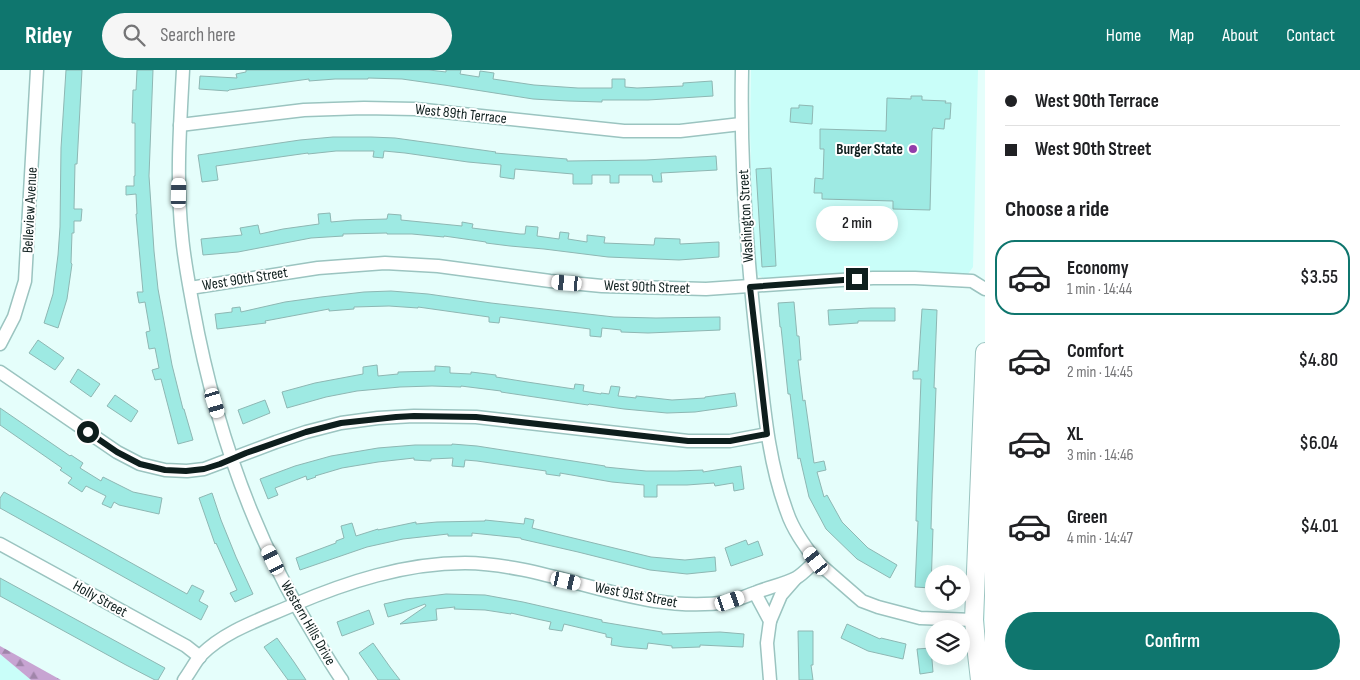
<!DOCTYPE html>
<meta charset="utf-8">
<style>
:root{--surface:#fff;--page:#f6f6f6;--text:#202124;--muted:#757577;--line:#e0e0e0;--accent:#0f766e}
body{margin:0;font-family:"Sofia Sans Condensed",sans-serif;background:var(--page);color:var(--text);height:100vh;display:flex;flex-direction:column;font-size:19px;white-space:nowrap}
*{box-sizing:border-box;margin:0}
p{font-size:16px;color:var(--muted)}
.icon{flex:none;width:28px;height:28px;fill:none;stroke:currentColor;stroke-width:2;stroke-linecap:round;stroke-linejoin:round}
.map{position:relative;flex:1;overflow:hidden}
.panel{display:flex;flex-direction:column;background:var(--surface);width:375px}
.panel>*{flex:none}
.guide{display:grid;align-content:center;height:110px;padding:0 20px;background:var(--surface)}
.buttons{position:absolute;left:925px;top:495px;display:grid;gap:10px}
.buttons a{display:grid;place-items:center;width:45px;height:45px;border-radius:50%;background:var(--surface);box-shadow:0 2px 12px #0003;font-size:25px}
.end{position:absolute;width:22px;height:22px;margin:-11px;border:6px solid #0e1e1d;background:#fff;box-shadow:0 0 0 2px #fff}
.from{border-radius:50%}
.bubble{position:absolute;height:35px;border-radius:18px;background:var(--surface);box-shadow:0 2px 12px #0003;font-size:16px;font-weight:600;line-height:35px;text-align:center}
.car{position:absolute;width:15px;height:30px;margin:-15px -8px;border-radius:6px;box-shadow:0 0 4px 1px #0007;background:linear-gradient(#fff 24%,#345 0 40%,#fff 0 76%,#345 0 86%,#fff 0)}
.guide b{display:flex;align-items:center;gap:18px;height:48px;font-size:19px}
.guide b+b{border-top:1px solid var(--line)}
.guide i{width:12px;height:12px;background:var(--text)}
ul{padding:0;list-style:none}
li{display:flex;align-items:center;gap:15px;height:75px;margin:0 10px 8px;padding:0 10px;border:2px solid transparent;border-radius:20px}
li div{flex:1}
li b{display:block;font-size:19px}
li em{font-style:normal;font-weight:600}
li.active{border-color:var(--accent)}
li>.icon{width:45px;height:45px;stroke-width:1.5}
h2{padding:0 20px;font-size:22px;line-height:60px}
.primary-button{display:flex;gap:10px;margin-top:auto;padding:10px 20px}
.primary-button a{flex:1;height:58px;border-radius:30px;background:var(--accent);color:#fff;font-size:20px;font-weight:600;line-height:58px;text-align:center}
header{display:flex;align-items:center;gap:30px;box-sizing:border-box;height:70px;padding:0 25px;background:var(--accent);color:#fff}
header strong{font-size:24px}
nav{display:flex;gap:28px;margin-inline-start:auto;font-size:18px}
.search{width:350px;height:45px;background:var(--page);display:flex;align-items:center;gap:12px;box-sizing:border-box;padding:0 18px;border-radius:28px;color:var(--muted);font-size:19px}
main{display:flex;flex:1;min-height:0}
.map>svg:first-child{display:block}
.built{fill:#c9fef9}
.forest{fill:url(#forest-firs)}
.building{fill:#9eeae3;stroke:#8eb7b3}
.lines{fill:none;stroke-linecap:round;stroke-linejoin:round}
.street-casing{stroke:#9bc4c0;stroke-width:15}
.secondary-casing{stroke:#9bc4c0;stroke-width:20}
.street{stroke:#fff;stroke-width:12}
.secondary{stroke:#fff;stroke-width:18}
.route{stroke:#0e1e1d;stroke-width:6}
.poi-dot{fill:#923daa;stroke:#fff;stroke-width:2}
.labels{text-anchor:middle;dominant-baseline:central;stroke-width:4;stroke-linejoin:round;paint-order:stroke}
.street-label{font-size:15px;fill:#0e1e1d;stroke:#fff}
.poi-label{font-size:15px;font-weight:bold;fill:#0e1e1d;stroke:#fff;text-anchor:end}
</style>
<header>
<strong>Ridey</strong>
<div class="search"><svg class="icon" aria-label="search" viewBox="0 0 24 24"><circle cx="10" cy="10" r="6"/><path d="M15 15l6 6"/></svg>Search here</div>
<nav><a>Home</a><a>Map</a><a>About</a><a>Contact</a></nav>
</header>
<main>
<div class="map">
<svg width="985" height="610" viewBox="0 0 985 610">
<defs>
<pattern id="forest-firs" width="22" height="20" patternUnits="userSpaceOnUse" patternTransform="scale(1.25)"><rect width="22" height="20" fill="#c7a4d2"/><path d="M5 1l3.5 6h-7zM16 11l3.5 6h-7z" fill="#a085aa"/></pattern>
</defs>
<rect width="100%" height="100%" fill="#e5fefb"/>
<g class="built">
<path d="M751,0h227l-5,197 -5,7 -93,-3 -111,7 -5,-2 -5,-8 -4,-139z"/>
<path d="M0,584l31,26h-31z"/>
</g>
<path class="forest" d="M0,576l61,34h-30l-31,-26z"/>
<g class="building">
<path d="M66,0h16l-5,94h-2l-1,45h8l-1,12h-7v12h-2l-1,30 1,1 -5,35 -9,29 -14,-5 9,-29 5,-39 2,-28 1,-79z"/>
<path d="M137,0h16l-4,106 5,75 4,38 14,76 11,44h1l9,31 -15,4 -17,-65 -6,1 -3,-10 7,-2 -4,-20 -6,1 -3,-17 4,-1 -5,-29 -6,1 -2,-11h6l-7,-78h1l-1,-20 -10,1v-9h8v-10h1v-53h-3l1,-33h3z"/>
<path d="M246,0h183l17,2v-2h15l-1,4 19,3 1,-6 14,2 -1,6 41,6 44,3h34v-9h13v8l12,1 46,-2v-3l29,-2 1,15 -65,4h-46v2l-34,-1 -35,-2 -89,-14 -42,-6 -34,-1v1h-33l-26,2v-2l-80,11 -1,1 -29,-2 1,-13 37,2 -1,-4 10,-2z"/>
<path d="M911,26h11v4l24,1 -1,2h6l-1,16h-5l-1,10 -11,-1 -1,3 -2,79 -37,-1v-8l-71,-2v-6h-8l1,-15 8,1 1,-30h-4v-20l66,2 1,-33 24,1z"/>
<path d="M799,35l14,1 -1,18 -22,-2 1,-14h8z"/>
<path d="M333,67h38l24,1 101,14 -1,1 72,6v2l79,-1 70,-4 1,14 -56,3 1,9h-9l-1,-7h-33v8h-9v-8h-18v9h-19v-10l-58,-5 -1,10 -14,-2 1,-12 -33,-3 -63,-9 -21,-2 -1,7 -10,-1 1,-6h-38l-28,3v-1l-92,13 2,14 -16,2 -4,-27 102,-15z"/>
<path d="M771,98l5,98 -14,1 -6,-98z"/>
<path d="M330,143l1,9 22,-2 34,-1 1,-5 13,1v5l61,6v-4l11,2 -1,4 48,6h5l1,-8 12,1 -1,9 22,3 1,-7 9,1 -1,6 19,3v-7l18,2 -1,6 50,2 1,-7 25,1v5l39,-2v15l-40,3 -71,-3 -64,-8 -34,-3 -24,-3v-1l-42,-6v1l-32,-3h-25v-1l-44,1v2l-32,2 -73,14 -35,3 -2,-16 41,-4 -2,-7 18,-3 2,9 23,-5 36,-5 -1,-10z"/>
<path d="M391,221l37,3 63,9 123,14 42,1 64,-1v13l-72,3 -27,-1v-2l-19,-2 -1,9 -11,-1v-7l-90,-12 -1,6 -10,-1v-5l-71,-10v1l-29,-2 -35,1v2l-25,2v-2l-64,12 1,2 -49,6 -2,-15 17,-2v-4l8,-1 1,5 44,-10 36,-5 43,-5z"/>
<path d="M794,232l3,34h2l2,24h-3l5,41 2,-1 9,63 10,-2 2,9 -9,2 7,25 3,-2 15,27 26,26 29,17 -7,13 -33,-19 -31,-30 -17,-32 -9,-39 -2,1 -8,-65h-2l-7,-67h-1l-2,-24z"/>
<path d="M871,238h24v13h-37v2l-29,2 -1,-15z"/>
<path d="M922,239l15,1 -3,78h2l-4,106 -1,35h2l-2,59 -16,-1 3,-66h-2l1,-35 4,-107h-8v-8h5z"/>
<path d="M38,270l26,18 -9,12 -26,-17z"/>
<path d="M377,295l1,11 20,-2v-2l37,-1v-5l15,1v6l21,1v-2l25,3v2l31,5 47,7 1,-5 9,1 -1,6 18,3v-1l8,1 2,-8 9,1 -2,9 18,2v-2l36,4 33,-2v-1l30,-4 2,13 -42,6 -28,1 -43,-4 -35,-5 -1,1 -87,-13v-1l-40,-5v1l-29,-1 -32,1 -43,4 -31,6 -39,11 -5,-16 33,-9 48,-9v-7z"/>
<path d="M78,299l22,15 -9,13 -21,-15z"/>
<path d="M115,325l23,16 -7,11 -24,-16z"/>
<path d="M265,330l5,13 -27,11 -5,-14z"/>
<path d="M0,338l70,48 1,-1 12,8 -3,5 21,13 2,-4 30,15 29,6 -3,16 -40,-9 -5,-3 -3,6 -9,-4 4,-8 -20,-10 -4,6 -14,-9 4,-5 -12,-8 2,-2 -62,-43z"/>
<path d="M452,374l25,2 128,20v1l41,4h31l26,-1v2l38,-6 3,23 -10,2 -1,-8 -18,3 -1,-3 -27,2h-30v12h-13v-12l-32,-3 -52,-9v3l-14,-2v-3l-69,-10 -12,-1 -1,7 -12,-1 1,-8 -22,1v2l-17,-1v-2l-36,4 -36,6 -27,8 1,1 -9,3 -1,-4 -31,12 3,7 -10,4 -8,-20 35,-13 36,-10 47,-8 37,-3h37z"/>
<path d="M4,422l183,102 5,-9 12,6 -5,10 9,5 -7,14 -201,-112v-10z"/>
<path d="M212,423l9,27 15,37 17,37 -18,8 -5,-9 7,-3 -21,-47 -1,1 -16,-46z"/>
<path d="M525,448l9,2 -2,8 119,29 34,3 30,-3 1,14 -29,3 -37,-4 -72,-18 -57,-13v-1l-49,-5v3h-24v-2l-45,5 -36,8 -67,23 -4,-12 40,-15v-2l8,-3 -3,-12 11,-3 4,13 22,-7v1l38,-8v2l21,-2 48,-1v-1l39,4z"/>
<path d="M746,470l2,5 10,-4 5,14 -32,11 -6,-18z"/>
<path d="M0,508l165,90 -7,12h-3l-29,-15 -126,-69z"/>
<path d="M446,524l39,1 38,7 79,18v2l60,10v2l58,-2 24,2 -1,13 -43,-2v2l-28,1v-2l-24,-3 -1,6 -23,-2 -13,-2 1,-7 -6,-1v-3l-42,-10 -2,7 -13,-2 2,-7 -14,-3 -26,-6v1l-26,-4 -31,-1 1,-2 -19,2 1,11 -37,4 26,-18 -1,-2 -23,9 -14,4 -4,-13 22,-5z"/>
<path d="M369,540l5,14 -32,12 -5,-14z"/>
<path d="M847,554l33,15 1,-1 25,6 -3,15 -35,-8 -27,-13z"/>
<path d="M798,561h15v34h-2l2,15h-14z"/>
<path d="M277,568l17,24 12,18h-18l-24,-33z"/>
<path d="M373,573l17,24 10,13h-22l-19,-27z"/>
<path d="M931,578l2,24 -13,2 -3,-25z"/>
</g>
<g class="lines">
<g class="street-casing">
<g id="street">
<path d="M183,0c-3,55 -7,111 -1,166 2,24 7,48 11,71 21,116 59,228 121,328 9,15 18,31 28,45"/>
<path d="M742,0c-2,94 5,189 16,283 6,54 10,108 29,159 6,18 18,34 29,49"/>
<path d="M180,55l124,-15 60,-2 51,1 209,22h56l61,-7"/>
<path d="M190,218l128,-20 67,-5 53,3 112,15 52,5 104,3 119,-8 48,-3h42l57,3 13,8"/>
<path d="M0,274l14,-27 11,-36 12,-211"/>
<path d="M0,302l117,80 23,12 25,6 22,1 17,-2 72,-27 30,-10 35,-9 37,-5 36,-2 62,1 212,24h42l37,-7"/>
<path d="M0,474l186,102 14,11"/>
<path d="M755,523l15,28 -3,22 3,37"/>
<path d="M770,551l11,-26 14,-16"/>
<path d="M184,610c6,-8 11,-18 17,-25 25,-25 61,-36 92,-50 54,-23 112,-42 172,-42 89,1 173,53 263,39 10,-2 20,-7 29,-10 10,-4 30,-9 39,-14 7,-4 14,-12 20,-17l46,40 16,6 42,11 54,2"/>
</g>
</g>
<g class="secondary-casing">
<path id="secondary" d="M980,610l-3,-26 -3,-34 11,-268"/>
</g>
<use href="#street" class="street"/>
<use href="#secondary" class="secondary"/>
</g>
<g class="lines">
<path class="route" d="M88,362l29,20 23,12 25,6 21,1 18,-2 16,-5 26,-11 60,-21 35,-9 55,-6 18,-1 62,1 212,24h42l37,-7 -17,-147 107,-8"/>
</g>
<circle class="poi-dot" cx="913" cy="79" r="5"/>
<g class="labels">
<g class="street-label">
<text transform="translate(461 44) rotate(6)">West 89th Terrace</text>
<text transform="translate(30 140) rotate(-87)">Belleview Avenue</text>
<text transform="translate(746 146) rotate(-93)">Washington Street</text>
<text transform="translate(245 209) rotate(-9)">West 90th Street</text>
<text transform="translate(647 217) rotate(2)">West 90th Street</text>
<text transform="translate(636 525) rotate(11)">West 91st Street</text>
<text transform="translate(100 529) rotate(29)">Holly Street</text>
<text transform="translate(308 553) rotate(60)">Western Hills Drive</text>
</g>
<g class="poi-label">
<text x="903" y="79">Burger State</text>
</g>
</g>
</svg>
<div class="buttons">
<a><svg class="icon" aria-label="locate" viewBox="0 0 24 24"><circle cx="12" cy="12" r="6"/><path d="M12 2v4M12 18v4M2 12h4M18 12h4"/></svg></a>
<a><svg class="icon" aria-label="layers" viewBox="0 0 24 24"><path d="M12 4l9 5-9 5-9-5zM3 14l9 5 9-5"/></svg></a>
</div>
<i class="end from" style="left:88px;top:362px"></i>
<i class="end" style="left:857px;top:209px"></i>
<div class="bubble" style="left:816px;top:136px;width:82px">2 min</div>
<i class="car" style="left:179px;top:123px;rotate:1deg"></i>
<i class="car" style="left:567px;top:213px;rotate:275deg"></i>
<i class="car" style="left:215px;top:333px;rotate:163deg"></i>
<i class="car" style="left:273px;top:490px;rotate:334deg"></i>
<i class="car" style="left:816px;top:491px;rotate:323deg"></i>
<i class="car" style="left:566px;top:511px;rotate:103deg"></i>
<i class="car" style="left:730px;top:531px;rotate:71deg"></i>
</div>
<section class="panel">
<div class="guide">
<b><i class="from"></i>West 90th Terrace</b>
<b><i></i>West 90th Street</b>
</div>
<h2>Choose a ride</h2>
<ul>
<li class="active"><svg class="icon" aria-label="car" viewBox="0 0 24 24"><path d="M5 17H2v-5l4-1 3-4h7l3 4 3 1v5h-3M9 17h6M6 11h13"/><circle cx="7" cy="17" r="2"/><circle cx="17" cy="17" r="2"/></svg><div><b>Economy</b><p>1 min · 14:44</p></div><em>$3.55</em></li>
<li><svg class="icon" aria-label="car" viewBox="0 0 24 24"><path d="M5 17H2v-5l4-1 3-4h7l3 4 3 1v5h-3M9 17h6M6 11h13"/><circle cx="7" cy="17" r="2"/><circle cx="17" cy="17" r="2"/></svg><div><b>Comfort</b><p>2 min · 14:45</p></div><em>$4.80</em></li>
<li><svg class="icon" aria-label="car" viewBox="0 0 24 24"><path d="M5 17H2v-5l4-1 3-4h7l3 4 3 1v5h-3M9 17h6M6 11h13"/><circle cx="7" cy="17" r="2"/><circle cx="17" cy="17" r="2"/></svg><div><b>XL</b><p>3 min · 14:46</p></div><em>$6.04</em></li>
<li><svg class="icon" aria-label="car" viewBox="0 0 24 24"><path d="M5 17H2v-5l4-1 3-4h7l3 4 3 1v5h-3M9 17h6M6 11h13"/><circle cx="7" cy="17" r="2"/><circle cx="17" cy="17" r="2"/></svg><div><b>Green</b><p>4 min · 14:47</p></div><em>$4.01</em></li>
</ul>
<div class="primary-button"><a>Confirm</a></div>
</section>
</main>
